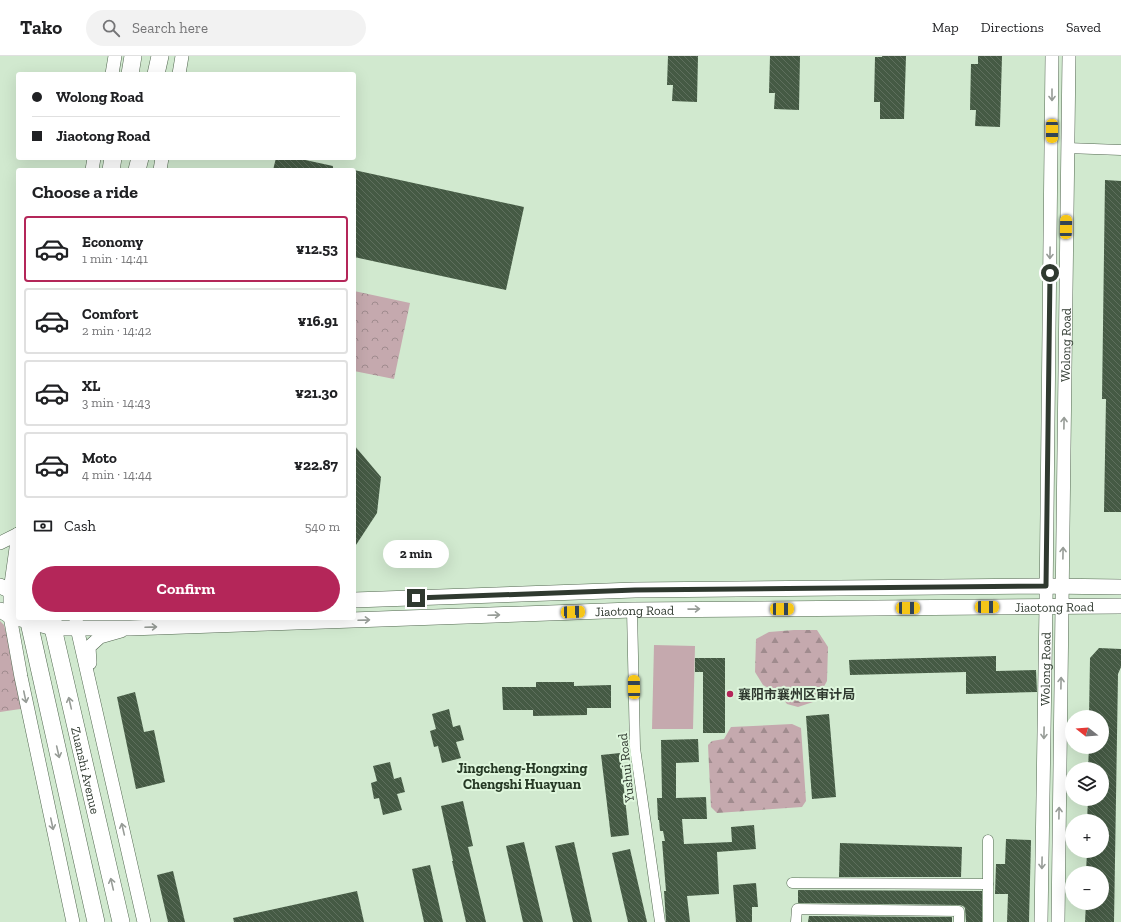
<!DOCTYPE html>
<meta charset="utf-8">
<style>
:root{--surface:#fff;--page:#f2f2f2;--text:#202124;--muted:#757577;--line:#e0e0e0;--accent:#b42659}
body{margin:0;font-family:"Zilla Slab","Noto Sans SC",serif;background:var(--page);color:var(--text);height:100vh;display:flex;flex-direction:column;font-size:15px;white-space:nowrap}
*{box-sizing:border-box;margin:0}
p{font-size:13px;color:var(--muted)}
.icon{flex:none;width:22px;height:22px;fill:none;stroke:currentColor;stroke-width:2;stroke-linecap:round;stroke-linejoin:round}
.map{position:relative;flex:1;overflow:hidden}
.panel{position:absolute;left:16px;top:112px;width:340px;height:452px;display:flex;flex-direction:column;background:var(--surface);border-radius:4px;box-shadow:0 4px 16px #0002}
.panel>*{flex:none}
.guide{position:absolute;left:16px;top:16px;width:340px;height:88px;border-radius:4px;box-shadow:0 4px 16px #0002;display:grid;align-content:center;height:88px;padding:0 16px;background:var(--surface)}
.needle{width:26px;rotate:287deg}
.controls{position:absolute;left:1065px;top:654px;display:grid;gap:8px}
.controls a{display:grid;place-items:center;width:44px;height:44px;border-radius:50%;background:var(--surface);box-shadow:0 4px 16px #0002;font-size:20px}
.end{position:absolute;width:18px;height:18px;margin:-9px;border:5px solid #2f392f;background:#fff;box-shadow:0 0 0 2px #fff}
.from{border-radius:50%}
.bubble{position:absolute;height:28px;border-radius:14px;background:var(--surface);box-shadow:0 4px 16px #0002;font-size:13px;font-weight:700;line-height:28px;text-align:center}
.car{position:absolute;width:12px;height:24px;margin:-12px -6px;border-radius:5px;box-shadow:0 0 3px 1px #0007;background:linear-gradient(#f5c518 24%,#345 0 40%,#f5c518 0 76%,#345 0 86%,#f5c518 0)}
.guide b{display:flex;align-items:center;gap:14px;height:38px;font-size:15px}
.guide b+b{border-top:1px solid var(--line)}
.guide i{width:10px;height:10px;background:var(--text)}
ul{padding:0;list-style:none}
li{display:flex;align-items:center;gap:12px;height:66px;margin:0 8px 6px;padding:0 8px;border:2px solid var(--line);border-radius:4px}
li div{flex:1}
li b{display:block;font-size:15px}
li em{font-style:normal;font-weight:700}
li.current{border-color:var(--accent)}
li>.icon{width:36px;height:36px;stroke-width:1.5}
h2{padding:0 16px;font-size:18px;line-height:48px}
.pay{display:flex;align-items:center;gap:10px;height:44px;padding:0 16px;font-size:15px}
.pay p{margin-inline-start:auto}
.cta{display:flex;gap:8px;margin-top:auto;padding:8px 16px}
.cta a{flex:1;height:46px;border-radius:24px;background:var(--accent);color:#fff;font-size:16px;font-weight:700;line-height:46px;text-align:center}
header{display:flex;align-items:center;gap:24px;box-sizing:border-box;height:56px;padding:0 20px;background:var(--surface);border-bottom:1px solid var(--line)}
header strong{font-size:19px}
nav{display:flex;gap:22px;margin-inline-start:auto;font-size:14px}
.search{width:280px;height:36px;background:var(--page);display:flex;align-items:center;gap:10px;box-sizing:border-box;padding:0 14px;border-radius:22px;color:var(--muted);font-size:15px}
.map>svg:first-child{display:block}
.forest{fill:url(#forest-firs)}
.park{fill:url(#park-crowns)}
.pitch{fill:#c5a9ae}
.building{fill:url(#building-back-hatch)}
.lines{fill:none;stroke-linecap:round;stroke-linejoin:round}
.street-casing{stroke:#536851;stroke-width:11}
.secondary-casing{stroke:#536851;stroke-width:14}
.primary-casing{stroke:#536851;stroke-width:16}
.highway-casing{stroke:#536851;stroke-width:18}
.street{stroke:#fff;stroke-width:10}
.secondary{stroke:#fff;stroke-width:13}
.primary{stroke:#fff;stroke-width:15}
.highway{stroke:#fff;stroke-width:17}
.oneway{stroke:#979c97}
.route{stroke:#2f392f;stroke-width:5}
.poi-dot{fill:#b42659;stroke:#def6dc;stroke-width:1.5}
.labels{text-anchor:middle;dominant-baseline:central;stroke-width:4;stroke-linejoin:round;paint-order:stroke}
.street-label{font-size:13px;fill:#2f392f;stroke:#def6dc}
.poi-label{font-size:13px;font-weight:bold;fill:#2f392f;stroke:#def6dc;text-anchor:start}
.neighbourhood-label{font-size:14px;font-weight:bold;fill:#263925;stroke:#def6dc}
</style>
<header>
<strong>Tako</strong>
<div class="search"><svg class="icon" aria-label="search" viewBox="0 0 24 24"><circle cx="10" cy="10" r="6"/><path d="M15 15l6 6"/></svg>Search here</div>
<nav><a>Map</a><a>Directions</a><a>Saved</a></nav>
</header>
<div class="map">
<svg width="1121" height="866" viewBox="0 0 1121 866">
<defs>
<pattern id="forest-firs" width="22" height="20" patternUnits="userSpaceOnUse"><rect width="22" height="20" fill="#c5a9ae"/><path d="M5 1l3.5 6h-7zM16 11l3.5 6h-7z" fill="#a08b8e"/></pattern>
<pattern id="park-crowns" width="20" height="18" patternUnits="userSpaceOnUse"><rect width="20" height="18" fill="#c5a9ae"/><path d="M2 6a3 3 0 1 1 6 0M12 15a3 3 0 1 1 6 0" fill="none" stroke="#a08b8e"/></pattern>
<pattern id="building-back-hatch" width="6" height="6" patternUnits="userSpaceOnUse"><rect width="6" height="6" fill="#455a44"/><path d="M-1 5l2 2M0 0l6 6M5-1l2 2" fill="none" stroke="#5e6f5d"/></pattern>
</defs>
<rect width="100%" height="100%" fill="#d1e9cf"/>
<g class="forest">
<path d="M794,574h23l11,17 -1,34 -11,20 -18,6 -11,-3 -8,-10 -16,-9 -8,-13 1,-33 13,-7z"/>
<path d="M792,668l9,4 5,73 -4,6 -85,6 -6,-6 -3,-62 4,-4 12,-2 7,-12z"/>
</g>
<g class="park">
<path d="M354,235l56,12 -16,76 -40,-8z"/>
<path d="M0,565l4,4 23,83 -27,4z"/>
</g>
<path class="pitch" d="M654,589l41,1 -2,83h-41z"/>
<g class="building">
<path d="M668,0h30l-1,46 -25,-1 1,-16h-6z"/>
<path d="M770,0h30l-1,54 -25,-1 1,-16h-6z"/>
<path d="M882,0h24l-2,63h-24v-17h-6l1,-45h7z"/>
<path d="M978,0h24l-2,71 -25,-1 1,-16h-6l1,-46h7z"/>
<path d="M276,102h20l37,8v4h-60z"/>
<path d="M354,114l170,37 -18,83 -152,-33z"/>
<path d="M1105,124l16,1v331h-17l2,-113h-4z"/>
<path d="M354,389l27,32 -4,36 -23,35z"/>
<path d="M1099,592l22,1v18l-3,7 -4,248h-29l1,-19h16v-30h-16l1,-22h15v-30h-15l1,-22h14v-30h-14l1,-22h13v-30h-13l1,-59z"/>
<path d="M996,600v15l40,-1 1,22 -71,2v-22l-116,3 -1,-15z"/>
<path d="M695,602h30v75h-22v-61h-8z"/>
<path d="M536,626h38v4l37,-1v23h-24v7l-54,1v-6h-30l-1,-23h34z"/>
<path d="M135,636l9,40 10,-2 11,52 -29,7 -19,-92z"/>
<path d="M449,653l4,18 7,-2 4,15 -8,2 5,16 -19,5 -4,-17 -4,1 -4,-16 6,-2 -4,-15z"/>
<path d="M829,658l7,83 -24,2 -6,-83z"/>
<path d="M698,683l1,23 -23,1v35l30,-1 1,22h-25l2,25 48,-2 -1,-15 23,-2 2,24 -39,3 2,42 -32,2 3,26h-24l-2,-31h2l-4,-50h3l-2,-10h-3l-1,-11h-1l-1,-22h5l-1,-58z"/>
<path d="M620,697l9,82 -18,2 -10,-82z"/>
<path d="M390,706l4,17 7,-2 4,15 -8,2 5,16 -19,5 -4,-17 -5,1 -3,-16 6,-2 -4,-15z"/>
<path d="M463,745l10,45 -5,1 18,75h-20l-14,-61h1l-12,-55z"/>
<path d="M1006,783l25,1 -2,82h-22l1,-28h-13l1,-30h9z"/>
<path d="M524,786l19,80h-20l-17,-76z"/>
<path d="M574,786l18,80h-19l-18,-76z"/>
<path d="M840,787l122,4 -1,30h-122z"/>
<path d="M630,793l17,73h-19l-16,-69z"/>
<path d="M430,809l13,57h-19l-12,-53z"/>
<path d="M173,815l12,51h-17l-11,-47z"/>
<path d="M756,827l2,24h-6v15h-16l-3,-37z"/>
<path d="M798,834l184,1v31h-16l-1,-14 -2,-2 -4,-1 -161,-2z"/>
<path d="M357,835l7,31h-130l-1,-4z"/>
<path d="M809,860l143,1v5h-144z"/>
</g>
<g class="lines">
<g class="street-casing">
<g id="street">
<path d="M1067,92l54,2"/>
<path d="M632,554l3,138 25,174"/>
<path d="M792,827l196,1"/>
<path d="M796,866l1,-13 162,2v11"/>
<path d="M988,866v-82"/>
</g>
</g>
<g class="secondary-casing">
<g id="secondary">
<path d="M112,18l3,-18"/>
<path d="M179,18l3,-18"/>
<path d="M92,114l2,-12"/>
<path d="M160,114l2,-12"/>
<path d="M18,478l-8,57v25l11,61 52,245"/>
<path d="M0,487l18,-9"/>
<path d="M76,562l1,10 67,294"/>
<path d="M90,607l-1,-16 11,-10 21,-6"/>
<path id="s1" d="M1041,866l5,-316 6,-550"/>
<path id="s2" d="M1058,866l11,-866"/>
</g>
</g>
<g class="primary-casing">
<g id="primary">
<path d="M0,530l18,8"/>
<path d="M354,544l281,-10 411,-4 75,1"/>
<path id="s3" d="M0,554l10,6 43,12h77l502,-18 489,-4"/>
</g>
</g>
<g class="highway-casing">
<g id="highway">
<path d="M130,18l3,-18"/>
<path d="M156,18l4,-18"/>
<path d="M111,114l2,-12"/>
<path d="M137,114l3,-12"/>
<path d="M28,562l68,304"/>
<path id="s4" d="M53,562v10l68,294"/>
</g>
</g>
<use href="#street" class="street"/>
<use href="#secondary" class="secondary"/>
<use href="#primary" class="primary"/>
<use href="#highway" class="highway"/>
</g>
<defs><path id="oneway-shaft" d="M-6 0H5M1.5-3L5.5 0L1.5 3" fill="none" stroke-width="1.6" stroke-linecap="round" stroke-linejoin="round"/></defs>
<g class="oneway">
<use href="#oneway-shaft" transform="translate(1052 39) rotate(90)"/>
<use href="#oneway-shaft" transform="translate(1050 197) rotate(91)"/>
<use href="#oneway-shaft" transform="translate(1064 367) rotate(-89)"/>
<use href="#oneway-shaft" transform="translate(1063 497) rotate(-89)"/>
<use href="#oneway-shaft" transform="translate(694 553) rotate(-1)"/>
<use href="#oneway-shaft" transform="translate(494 559) rotate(-2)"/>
<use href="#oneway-shaft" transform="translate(364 564) rotate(-2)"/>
<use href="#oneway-shaft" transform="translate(151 571) rotate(-2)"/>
<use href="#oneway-shaft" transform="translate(1061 627) rotate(-89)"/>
<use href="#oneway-shaft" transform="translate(25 641) rotate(78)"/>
<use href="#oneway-shaft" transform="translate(70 647) rotate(-103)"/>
<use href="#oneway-shaft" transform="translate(1044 677) rotate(91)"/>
<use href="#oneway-shaft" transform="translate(58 696) rotate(77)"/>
<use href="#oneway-shaft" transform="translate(1059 757) rotate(-89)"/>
<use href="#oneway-shaft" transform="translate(52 768) rotate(78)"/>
<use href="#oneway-shaft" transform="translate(123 773) rotate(-103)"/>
<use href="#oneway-shaft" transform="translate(1042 807) rotate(91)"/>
<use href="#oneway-shaft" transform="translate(112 828) rotate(-103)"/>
</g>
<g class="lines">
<path class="route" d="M416,542l219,-8 411,-4 4,-313"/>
</g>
<circle class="poi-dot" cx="730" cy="638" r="4"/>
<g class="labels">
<g class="street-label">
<text stroke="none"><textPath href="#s2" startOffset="577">Wolong Road</textPath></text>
<text stroke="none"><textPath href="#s3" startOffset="1058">Jiaotong Road</textPath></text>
<text stroke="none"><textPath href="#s3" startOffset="638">Jiaotong Road</textPath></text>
<text stroke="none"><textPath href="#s1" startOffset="253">Wolong Road</textPath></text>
<text transform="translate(626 712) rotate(-96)">Yushui Road</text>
<text stroke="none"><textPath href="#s4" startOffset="156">Zuanshi Avenue</textPath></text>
</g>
<g class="poi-label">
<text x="738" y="638">襄阳市襄州区审计局</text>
</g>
<g class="neighbourhood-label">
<text x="522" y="712">Jingcheng-Hongxing<tspan x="522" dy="16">Chengshi Huayuan</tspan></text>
</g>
</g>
</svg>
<div class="controls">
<a><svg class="needle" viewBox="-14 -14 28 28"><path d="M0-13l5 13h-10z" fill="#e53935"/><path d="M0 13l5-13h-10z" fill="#757577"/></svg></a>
<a><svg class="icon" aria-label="layers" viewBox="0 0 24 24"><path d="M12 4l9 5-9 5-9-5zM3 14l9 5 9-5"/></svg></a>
<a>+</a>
<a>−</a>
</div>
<i class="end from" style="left:1050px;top:217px"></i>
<i class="end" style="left:416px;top:542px"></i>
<div class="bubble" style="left:383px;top:484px;width:66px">2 min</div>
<i class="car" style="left:1052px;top:75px;rotate:180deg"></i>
<i class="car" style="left:1066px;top:171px;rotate:1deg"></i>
<i class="car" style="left:987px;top:551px;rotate:90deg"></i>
<i class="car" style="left:908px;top:552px;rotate:90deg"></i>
<i class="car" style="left:782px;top:553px;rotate:89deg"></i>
<i class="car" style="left:573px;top:556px;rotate:88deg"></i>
<i class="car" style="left:634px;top:631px;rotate:359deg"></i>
<div class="guide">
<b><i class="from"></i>Wolong Road</b>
<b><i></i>Jiaotong Road</b>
</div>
<section class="panel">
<h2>Choose a ride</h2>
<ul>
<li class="current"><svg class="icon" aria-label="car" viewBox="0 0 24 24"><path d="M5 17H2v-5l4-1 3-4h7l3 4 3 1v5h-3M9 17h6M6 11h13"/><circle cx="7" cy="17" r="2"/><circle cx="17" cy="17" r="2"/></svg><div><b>Economy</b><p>1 min · 14:41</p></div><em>¥12.53</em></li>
<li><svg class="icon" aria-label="car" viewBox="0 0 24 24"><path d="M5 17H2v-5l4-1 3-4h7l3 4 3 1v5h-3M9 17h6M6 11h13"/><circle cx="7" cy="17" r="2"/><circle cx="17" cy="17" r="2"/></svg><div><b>Comfort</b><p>2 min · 14:42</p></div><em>¥16.91</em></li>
<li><svg class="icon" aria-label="car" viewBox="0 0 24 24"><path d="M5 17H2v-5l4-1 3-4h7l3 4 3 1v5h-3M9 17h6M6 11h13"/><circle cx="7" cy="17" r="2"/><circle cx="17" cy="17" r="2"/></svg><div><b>XL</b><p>3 min · 14:43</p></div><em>¥21.30</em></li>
<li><svg class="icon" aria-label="car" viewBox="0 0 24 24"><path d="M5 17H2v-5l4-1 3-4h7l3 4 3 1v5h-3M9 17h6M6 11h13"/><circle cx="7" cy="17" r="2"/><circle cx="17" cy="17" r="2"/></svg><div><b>Moto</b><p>4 min · 14:44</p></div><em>¥22.87</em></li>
</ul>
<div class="pay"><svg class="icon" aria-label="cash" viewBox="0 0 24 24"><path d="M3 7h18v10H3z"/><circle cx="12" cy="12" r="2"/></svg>Cash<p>540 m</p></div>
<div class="cta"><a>Confirm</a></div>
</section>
</div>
